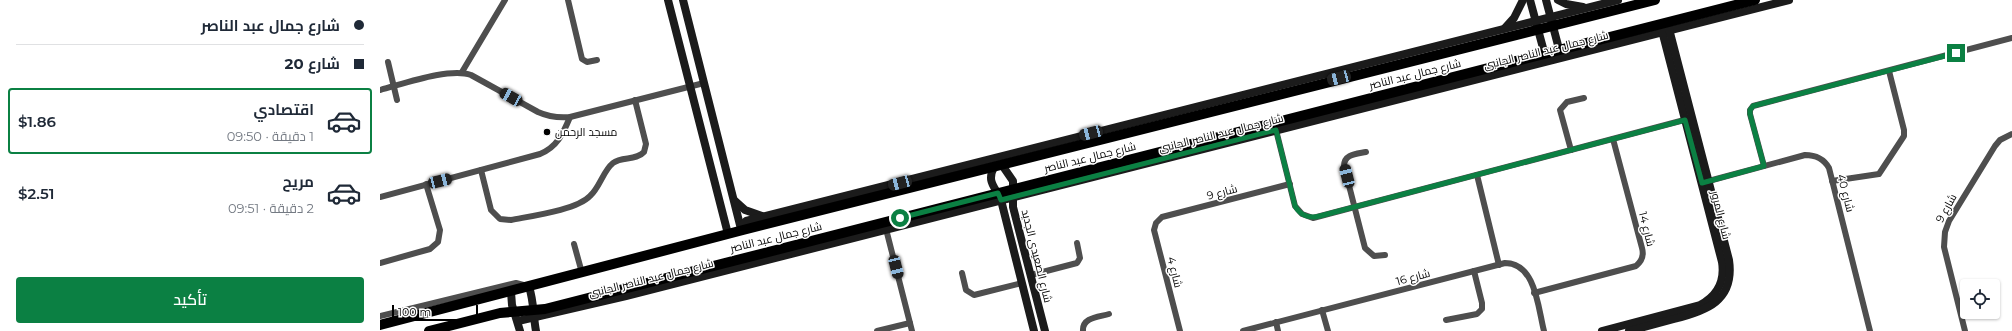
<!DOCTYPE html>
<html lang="ar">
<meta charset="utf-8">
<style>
:root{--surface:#fff;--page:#f2f2f3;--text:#1f2937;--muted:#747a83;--line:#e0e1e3;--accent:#0b8043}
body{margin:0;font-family:Montserrat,Cairo,sans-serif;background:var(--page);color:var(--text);direction:rtl;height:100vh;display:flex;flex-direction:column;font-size:15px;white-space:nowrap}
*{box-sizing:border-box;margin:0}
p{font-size:13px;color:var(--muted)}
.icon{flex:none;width:22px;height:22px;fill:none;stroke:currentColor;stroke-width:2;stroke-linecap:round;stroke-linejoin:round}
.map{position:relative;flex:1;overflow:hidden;direction:ltr}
.side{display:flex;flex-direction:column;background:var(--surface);width:380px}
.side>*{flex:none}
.hud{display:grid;align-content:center;height:88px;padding:0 16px;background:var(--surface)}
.controls{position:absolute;left:1580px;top:279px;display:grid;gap:8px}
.controls a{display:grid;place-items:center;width:40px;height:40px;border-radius:4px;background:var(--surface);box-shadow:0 1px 3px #0004;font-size:20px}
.scale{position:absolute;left:12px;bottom:10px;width:86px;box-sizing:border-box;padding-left:4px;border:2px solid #000;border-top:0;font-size:11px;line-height:14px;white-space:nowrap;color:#000;-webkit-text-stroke:3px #fff;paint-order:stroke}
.end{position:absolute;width:18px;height:18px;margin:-9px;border:5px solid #0b8043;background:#fff;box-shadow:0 0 0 2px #fff}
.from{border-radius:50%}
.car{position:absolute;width:12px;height:24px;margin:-12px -6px;border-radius:5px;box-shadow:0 0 3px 1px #0007;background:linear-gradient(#222 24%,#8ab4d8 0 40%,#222 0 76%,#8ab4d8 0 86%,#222 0)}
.hud b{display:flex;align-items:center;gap:14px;height:38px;font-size:15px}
.hud b+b{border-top:1px solid var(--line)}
.hud i{width:10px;height:10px;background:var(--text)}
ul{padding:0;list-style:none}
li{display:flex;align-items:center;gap:12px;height:66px;margin:0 8px 6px;padding:0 8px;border:2px solid transparent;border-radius:4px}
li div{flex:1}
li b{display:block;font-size:15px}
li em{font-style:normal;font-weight:600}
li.on{border-color:var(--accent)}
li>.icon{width:36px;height:36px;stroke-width:1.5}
.cta{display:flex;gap:8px;margin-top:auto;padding:8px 16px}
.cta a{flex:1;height:46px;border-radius:4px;background:var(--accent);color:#fff;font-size:16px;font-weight:600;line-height:46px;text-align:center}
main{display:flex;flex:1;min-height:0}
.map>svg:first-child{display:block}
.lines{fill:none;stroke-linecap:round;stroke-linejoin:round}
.street{stroke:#4e4e4e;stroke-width:6}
.secondary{stroke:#1b1b1b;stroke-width:8}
.primary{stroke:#000;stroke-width:10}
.route{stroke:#0b8043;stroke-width:5}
.poi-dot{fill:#000;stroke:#fff;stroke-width:1.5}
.labels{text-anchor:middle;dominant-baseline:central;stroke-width:3;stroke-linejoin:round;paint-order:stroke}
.street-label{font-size:11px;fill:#000;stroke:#fff}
.poi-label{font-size:11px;fill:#000;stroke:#fff;text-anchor:start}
</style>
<main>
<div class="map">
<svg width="1632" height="331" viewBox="0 0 1632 331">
<rect width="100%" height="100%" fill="#fff"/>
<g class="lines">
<g class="street">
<path d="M188,0l14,59 5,3 10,-2"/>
<path d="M8,62l9,38"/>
<path d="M82,72l43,-72"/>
<path d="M0,90c23,-6 70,-23 91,-15l67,37c11,5 20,6 32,5l134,-34"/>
<path d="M896,130l19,76 7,8 11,4 375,-99"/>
<path d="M1191,150l-11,-40 7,-8 17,-4"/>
<path d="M986,152c-10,2 -22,2 -22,14l21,82 9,8 11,-1"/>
<path d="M1384,166l-14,-52v-4l3,-4 259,-68"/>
<path d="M101,170l10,40 9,9 11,1c20,-4 66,-10 79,-24 10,-9 13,-25 23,-33 9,-7 23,-2 31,-11l2,-8 -11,-44"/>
<path d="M1097,175l22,90"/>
<path d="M1452,181l47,-7 25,-38v-6l-15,-59"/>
<path d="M1325,182l100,-27c10,0 19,4 24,13l41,163"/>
<path d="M0,197l160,-43c17,-7 23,-20 30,-37"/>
<path d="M506,229l26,102"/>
<path d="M194,244l8,29"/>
<path d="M0,263l50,-14 8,-7 2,-12 -14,-46"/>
<path d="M582,273l4,17 8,5 48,-12"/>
<path d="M651,275l46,-12 3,-5 -3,-15"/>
<path d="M1154,293l102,-27c6,-5 8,-11 6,-18l-29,-109"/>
<path d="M942,310l6,21"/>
<path d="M0,316l136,-33 11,3"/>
<path d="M1066,320l31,-6 5,-5v-6l-8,-32"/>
<path d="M896,322l2,9"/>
<path d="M497,331l33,-8"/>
<path d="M703,331c-1,-14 16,-14 26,-17"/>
<path d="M800,331l-26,-101 2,-7 6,-6 128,-33"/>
<path d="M863,331l262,-68c31,0 33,45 39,68"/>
<path d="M1585,331l-21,-84 1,-15 4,-11 46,-75 5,-6 12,-6"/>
</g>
<g class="secondary">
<path d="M288,0l60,234"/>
<path d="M303,0l58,229"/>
<path d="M1150,0l16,59"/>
<path d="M1166,0l13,49"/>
<path d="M1178,0l8,4 17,3"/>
<path d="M1125,28l9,-10 9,-18"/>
<path d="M622,165l11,16v26l32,124"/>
<path d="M614,167c-8,16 2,20 7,33l33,131"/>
<path d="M355,201l10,9 17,6"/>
<path d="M363,230l-1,-5 4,-4 872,-221"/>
<path d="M149,287c5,14 4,29 7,44"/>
<path d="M131,292l1,13 8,26"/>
<path d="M138,321l108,-25 1163,-296"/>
<path d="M1222,331l98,-26c17,-9 25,-24 22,-43l-61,-235"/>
<path d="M1249,331c15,-4 30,-8 45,-12 32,-8 61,-18 55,-59l-61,-235"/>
</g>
<g class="primary">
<path d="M0,325l363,-95 912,-230"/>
<path d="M49,331l71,-18 45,-4 1210,-309"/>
</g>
</g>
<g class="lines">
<path class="route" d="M520,218l98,-25 3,7 275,-70 19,76c5,9 14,13 25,10l365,-96 17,63 62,-17 -14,-52v-4l3,-4 203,-53"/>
</g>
<circle class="poi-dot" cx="167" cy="132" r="4"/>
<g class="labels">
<g class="street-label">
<text transform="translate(1166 50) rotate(-14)">شارع جمال عبد الناصر الجانبى</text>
<text transform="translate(1035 74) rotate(-14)">شارع جمال عبد الناصر</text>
<text transform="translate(841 133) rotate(-14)">شارع جمال عبد الناصر الجانبى</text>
<text transform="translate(710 157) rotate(-14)">شارع جمال عبد الناصر</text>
<text transform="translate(842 192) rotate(-15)">شارع 9</text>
<text transform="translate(1466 193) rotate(75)">شارع 40</text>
<text transform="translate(1566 208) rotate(-61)">شارع 9</text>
<text transform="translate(1341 215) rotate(76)">شارع المرور</text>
<text transform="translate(1267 229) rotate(76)">شارع 14</text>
<text transform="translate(396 237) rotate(-14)">شارع جمال عبد الناصر</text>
<text transform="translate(657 256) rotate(76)">شارع الصعيدى الجديد</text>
<text transform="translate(795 272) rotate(76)">شارع 4</text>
<text transform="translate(1033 277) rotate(-15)">شارع 16</text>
<text transform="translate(271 278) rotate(-14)">شارع جمال عبد الناصر الجانبى</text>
</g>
<g class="poi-label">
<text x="175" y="132">مسجد الرحمن</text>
</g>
</g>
</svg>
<div class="controls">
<a><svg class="icon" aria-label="locate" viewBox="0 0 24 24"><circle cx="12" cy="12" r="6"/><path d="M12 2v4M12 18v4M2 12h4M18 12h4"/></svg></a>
</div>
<div class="scale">100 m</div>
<i class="end from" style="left:520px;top:218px"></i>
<i class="end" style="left:1576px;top:53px"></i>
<i class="car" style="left:959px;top:78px;rotate:255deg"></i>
<i class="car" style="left:131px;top:97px;rotate:299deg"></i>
<i class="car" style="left:711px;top:133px;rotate:255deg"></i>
<i class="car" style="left:967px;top:176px;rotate:346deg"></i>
<i class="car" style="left:60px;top:181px;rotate:76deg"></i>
<i class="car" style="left:520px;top:183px;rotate:255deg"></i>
<i class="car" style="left:516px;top:267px;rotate:166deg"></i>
</div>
<section class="side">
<div class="hud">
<b><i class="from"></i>شارع جمال عبد الناصر</b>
<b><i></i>شارع 20</b>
</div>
<ul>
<li class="on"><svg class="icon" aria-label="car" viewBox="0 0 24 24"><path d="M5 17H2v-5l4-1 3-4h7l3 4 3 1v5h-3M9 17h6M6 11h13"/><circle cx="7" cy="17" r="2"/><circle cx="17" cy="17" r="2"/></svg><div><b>اقتصادي</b><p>1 دقيقة · 09:50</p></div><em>$1.86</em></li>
<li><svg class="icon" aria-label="car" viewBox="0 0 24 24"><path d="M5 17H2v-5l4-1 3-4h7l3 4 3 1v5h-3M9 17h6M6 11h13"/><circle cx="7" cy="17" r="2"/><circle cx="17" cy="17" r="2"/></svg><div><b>مريح</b><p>2 دقيقة · 09:51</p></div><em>$2.51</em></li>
</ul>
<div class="cta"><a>تأكيد</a></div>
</section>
</main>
